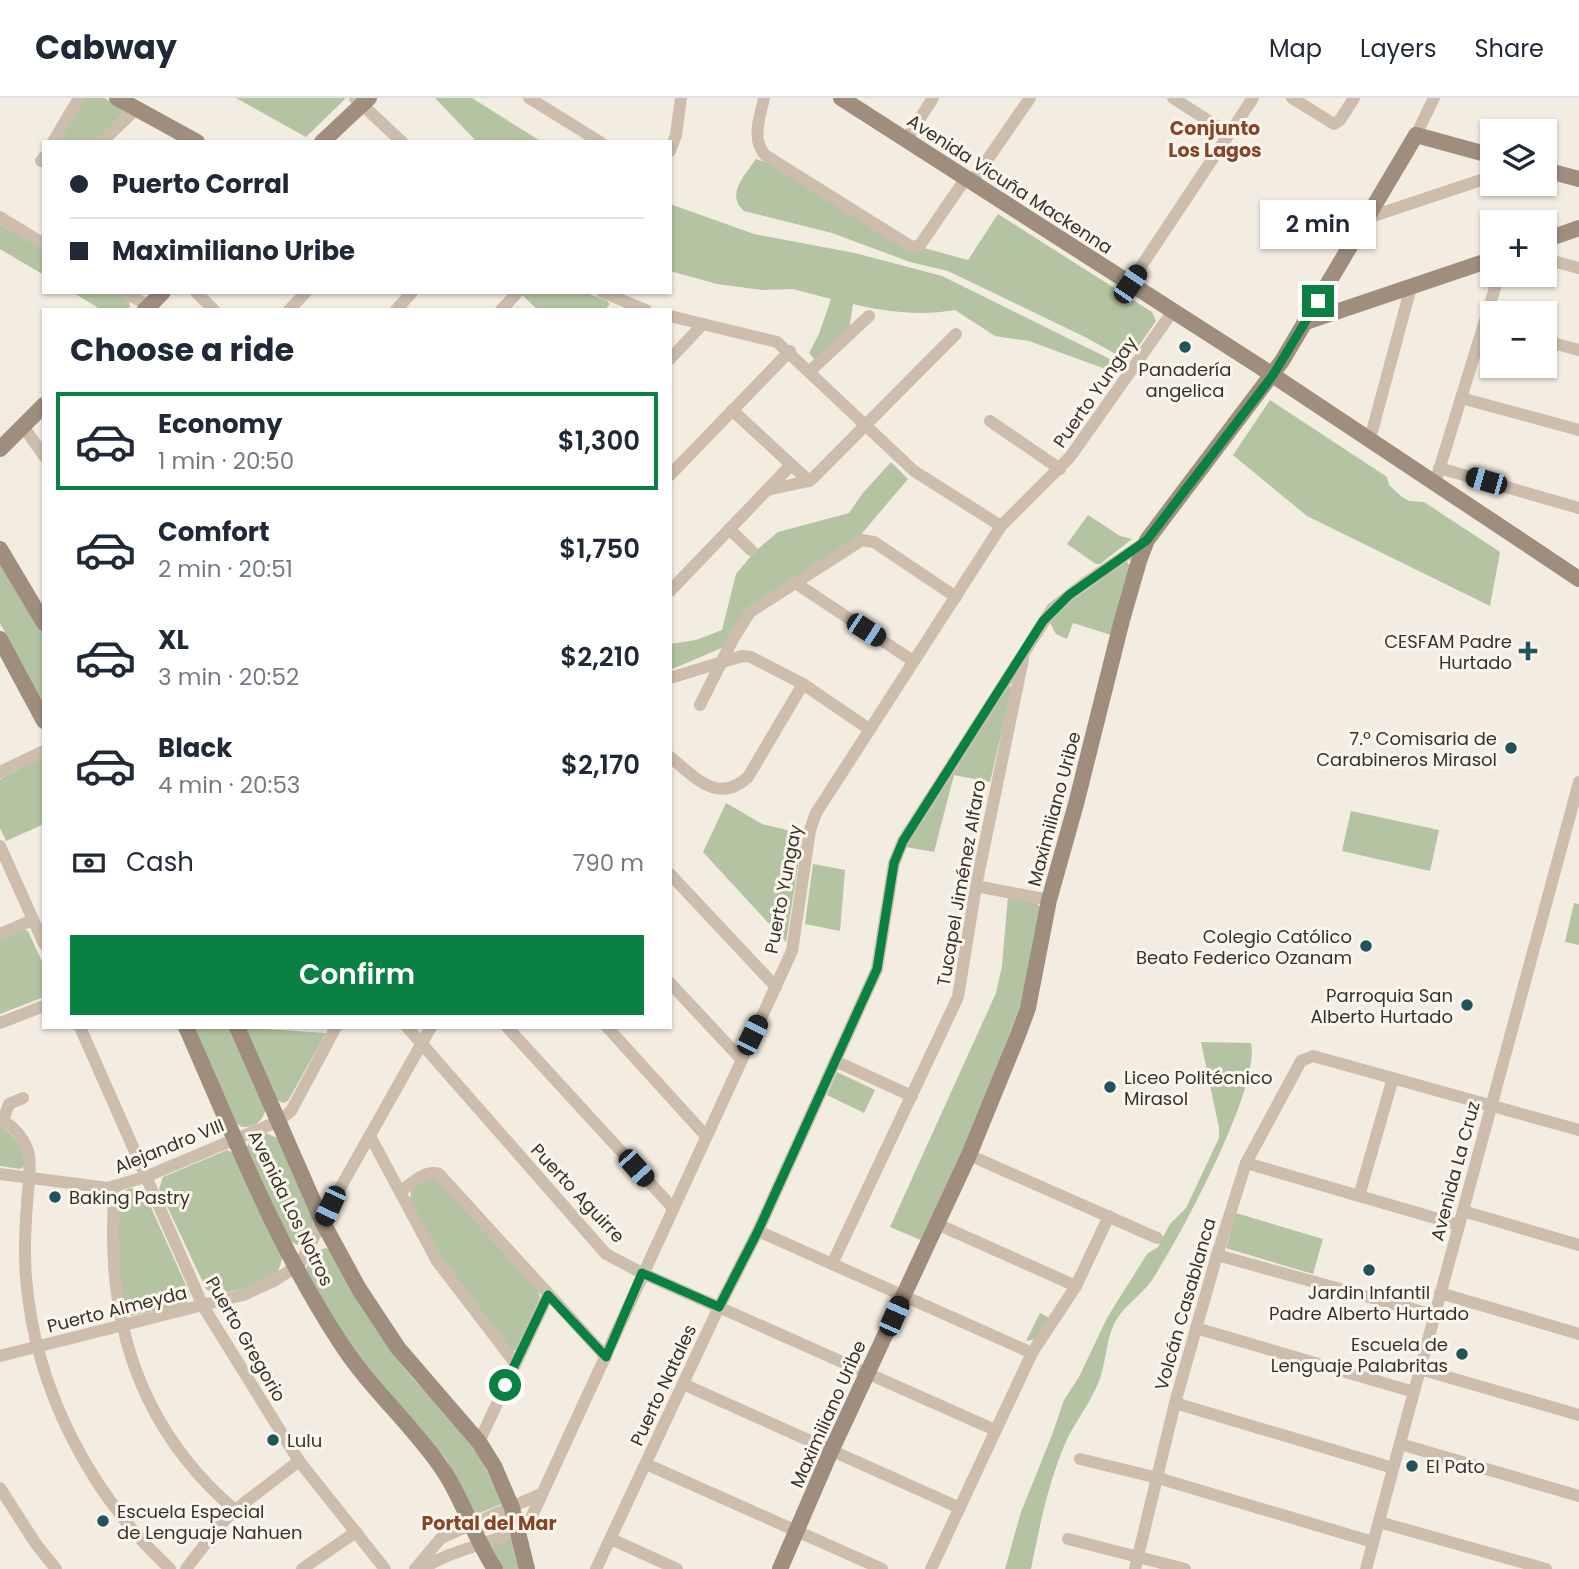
<!DOCTYPE html>
<meta charset="utf-8">
<style>
:root{--surface:#fff;--page:#f2f2f3;--text:#1f2937;--muted:#747a83;--line:#e0e1e3;--accent:#0b8043}
body{margin:0;font-family:Poppins,sans-serif;background:var(--page);color:var(--text);height:100vh;display:flex;flex-direction:column;font-size:26px;white-space:nowrap}
*{box-sizing:border-box;margin:0}
p{font-size:23px;color:var(--muted)}
.icon{flex:none;width:38px;height:38px;fill:none;stroke:currentColor;stroke-width:2;stroke-linecap:round;stroke-linejoin:round}
.map{position:relative;flex:1;overflow:hidden}
.side{position:absolute;left:42px;top:210px;width:630px;height:721px;display:flex;flex-direction:column;background:var(--surface);border-radius:0px;box-shadow:0 2px 5px #0004}
.side>*{flex:none}
.banner{position:absolute;left:42px;top:42px;width:630px;height:154px;border-radius:0px;box-shadow:0 2px 5px #0004;display:grid;align-content:center;height:154px;padding:0 28px;background:var(--surface)}
.buttons{position:absolute;left:1480px;top:21px;display:grid;gap:14px}
.buttons a{display:grid;place-items:center;width:77px;height:77px;border-radius:0px;background:var(--surface);box-shadow:0 2px 5px #0004;font-size:35px}
.end{position:absolute;width:32px;height:32px;margin:-16px;border:9px solid #0b8043;background:#fff;box-shadow:0 0 0 4px #fff}
.from{border-radius:50%}
.bubble{position:absolute;height:49px;border-radius:0px;background:var(--surface);box-shadow:0 2px 5px #0004;font-size:23px;font-weight:600;line-height:49px;text-align:center}
.car{position:absolute;width:21px;height:42px;margin:-21px -10px;border-radius:9px;box-shadow:0 0 5px 2px #0007;background:linear-gradient(#222 24%,#8ab4d8 0 40%,#222 0 76%,#8ab4d8 0 86%,#222 0)}
.banner b{display:flex;align-items:center;gap:24px;height:66px;font-size:26px}
.banner b+b{border-top:2px solid var(--line)}
.banner i{width:18px;height:18px;background:var(--text)}
ul{padding:0;list-style:none}
li{display:flex;align-items:center;gap:21px;height:98px;margin:0 14px 10px;padding:0 14px;border:4px solid transparent;border-radius:0px}
li div{flex:1}
li b{display:block;font-size:26px}
li em{font-style:normal;font-weight:600}
li.selected{border-color:var(--accent)}
li>.icon{width:63px;height:63px;stroke-width:1.5}
h2{padding:0 28px;font-size:32px;line-height:84px}
.pay{display:flex;align-items:center;gap:18px;height:77px;padding:0 28px;font-size:26px}
.pay p{margin-inline-start:auto}
.action{display:flex;gap:14px;margin-top:auto;padding:14px 28px}
.action a{flex:1;height:80px;border-radius:0px;background:var(--accent);color:#fff;font-size:28px;font-weight:600;line-height:80px;text-align:center}
header{display:flex;align-items:center;gap:42px;box-sizing:border-box;height:98px;padding:0 35px;background:var(--surface);border-bottom:2px solid var(--line)}
header strong{font-size:33px}
nav{display:flex;gap:38px;margin-inline-start:auto;font-size:24px}
.map>svg:first-child{display:block}
.green{fill:#b4c3a1}
.lines{fill:none;stroke-linecap:round;stroke-linejoin:round}
.street{stroke:#ccbdac;stroke-width:12}
.secondary{stroke:#9f8d7e;stroke-width:16}
.route{stroke:#0b8043;stroke-width:9}
.poi-dot{fill:#21535b;stroke:#faf6ee;stroke-width:2.5}
.labels{text-anchor:middle;dominant-baseline:central;stroke-width:6;stroke-linejoin:round;paint-order:stroke}
.street-label{font-size:18px;fill:#3a312b;stroke:#faf6ee}
.poi-label{font-size:18px;fill:#3a312b;stroke:#faf6ee;text-anchor:end}
.neighbourhood-label{font-size:19px;font-weight:bold;fill:#884525;stroke:#faf6ee}
</style>
<header>
<strong>Cabway</strong>
<nav><a>Map</a><a>Layers</a><a>Share</a></nav>
</header>
<div class="map">
<svg width="1579" height="1471" viewBox="0 0 1579 1471">
<rect width="100%" height="100%" fill="#f3ece1"/>
<g class="green">
<path d="M83,0h21l20,10 1,3 -29,31h-38z"/>
<path d="M236,0h108l1,1 -39,38z"/>
<path d="M435,0h37l70,44h-65z"/>
<path d="M756,61l12,4 156,85 44,12 30,-46 154,98 4,9 -28,40 -41,-23 -139,-67 -38,-9 -78,-29 -88,-22c-19,-16 1,-36 12,-52z"/>
<path d="M670,106l84,30 101,19 87,23 182,90 -5,8 -90,-33 -34,-5 -40,-26c-34,6 -68,2 -102,-6l-4,26 -34,30 -6,-7 10,-19 12,-35 -38,-10 -31,1 -45,-6 -47,-13z"/>
<path d="M0,126l44,26v25l-44,-26z"/>
<path d="M72,194h43l14,9 1,6 -2,3h-26z"/>
<path d="M584,194l23,9 3,3 -6,6h-66l-18,-17z"/>
<path d="M1270,302l117,77 2,8 13,12 7,4 15,1 76,50 -10,54 -183,-90 -74,-61z"/>
<path d="M891,364l17,17 -50,59 -97,63 -37,46 -54,23v-26l26,-4 26,-10 14,-56 15,-18 3,-10 4,3 20,-17 71,-19 13,-19z"/>
<path d="M1088,417l32,21 12,3 -32,25h-4l-29,-20z"/>
<path d="M0,463l44,73v70l-44,-81z"/>
<path d="M1127,464l4,4 -20,69 -38,-12 -6,16 -11,-5 -6,-11 8,-12 65,-48z"/>
<path d="M1009,588l3,2 -22,94 -36,-7 -20,77 -28,-5z"/>
<path d="M44,659v67l-38,17 -6,-13v-49z"/>
<path d="M726,705l36,21 41,10 -17,108 -83,-90z"/>
<path d="M1351,713l88,19 -9,41 -88,-20z"/>
<path d="M813,766l32,6 -5,61 -35,-7z"/>
<path d="M1008,798l26,5 7,7 -19,93 -53,140 -46,100 -33,-14 106,-234 6,-27z"/>
<path d="M1574,805l5,1v41l-14,-3z"/>
<path d="M21,831l7,2 16,35v31l-44,17v-77z"/>
<path d="M193,929h38l35,81c-3,13 -10,19 -24,19l-5,-3z"/>
<path d="M244,930l82,5 -38,68 -5,2 -8,-4z"/>
<path d="M1201,944l50,1c10,44 -72,196 -99,237 -11,16 -30,27 -38,44 -8,17 -8,39 -15,57 -9,24 -28,45 -37,70 -15,38 -23,78 -31,118h-26l16,-57 31,-77 12,-35 15,-23 28,-59 40,-64 11,-7 12,-23 16,-16 33,-70v-10z"/>
<path d="M837,974l38,18 -11,23 -37,-18z"/>
<path d="M0,1026l21,21 4,21 -5,3 -20,-3z"/>
<path d="M263,1034l17,7c6,15 33,73 33,85 -1,10 -6,18 -16,21l-8,-5 -42,-93 4,-9z"/>
<path d="M227,1052l6,3 50,103 -5,16 -23,14 -40,9 -9,-6 -47,-100 4,-12z"/>
<path d="M433,1078l105,113 2,9 -24,52 -4,1 -70,-93 -32,-56 1,-11 15,-14z"/>
<path d="M129,1090l9,1 6,3 45,100 1,6 -4,6 -55,12 -4,-1 -7,-34 -2,-76 3,-11z"/>
<path d="M1236,1115l87,26 -10,35 -87,-26z"/>
<path d="M326,1150l4,2 67,109 18,22 59,62 28,61 -25,10 -4,-2 -27,-53 -68,-74 -48,-71 -25,-43 10,-20z"/>
<path d="M1040,1215l11,6 -15,20 -10,2z"/>
<path d="M499,1420l6,4 -3,6 -15,5 -5,-2 2,-6z"/>
<path d="M512,1439l11,32h-22l-11,-23z"/>
</g>
<g class="lines">
<g class="street">
<path d="M355,0l47,44"/>
<path d="M529,0l71,44"/>
<path d="M764,0c-4,19 -13,41 1,57l147,92 8,-2 46,-67"/>
<path d="M1173,0l56,36"/>
<path d="M1292,0l42,26 6,-4 14,-22"/>
<path d="M1416,37l18,-37"/>
<path d="M906,42l27,-42"/>
<path d="M53,44l26,-44"/>
<path d="M102,44l34,-33"/>
<path d="M670,53l6,-16 5,-37"/>
<path d="M41,63l3,-4"/>
<path d="M972,84l58,-84"/>
<path d="M0,119l44,27"/>
<path d="M1367,120l126,-42"/>
<path d="M1545,161l34,9"/>
<path d="M1130,185l123,-185"/>
<path d="M125,194l24,14"/>
<path d="M196,194l18,18"/>
<path d="M602,194l44,18"/>
<path d="M289,212l17,-18"/>
<path d="M396,212l16,-18"/>
<path d="M501,212l17,-18"/>
<path d="M670,218l107,26 137,129 87,55"/>
<path d="M1545,243l34,9"/>
<path d="M670,261l33,-35"/>
<path d="M810,273l59,-55"/>
<path d="M1461,300l118,32"/>
<path d="M732,312l77,71"/>
<path d="M990,323l70,48"/>
<path d="M23,328l21,30"/>
<path d="M1370,341l41,-152"/>
<path d="M1439,370l140,40"/>
<path d="M670,377l120,-124"/>
<path d="M1435,385l64,-208"/>
<path d="M767,392l24,-25"/>
<path d="M729,431l22,21"/>
<path d="M797,486l116,77"/>
<path d="M670,493l97,-101 42,-9 4,-3 143,-144"/>
<path d="M670,580l72,-22 9,1 52,27 66,45"/>
<path d="M700,607l33,-66 17,-27 112,-72 12,2 82,55"/>
<path d="M670,659c25,20 48,48 78,20l55,-93"/>
<path d="M0,674l44,-21"/>
<path d="M0,748l44,98"/>
<path d="M670,776l106,113"/>
<path d="M976,788l73,14"/>
<path d="M0,836l33,-14"/>
<path d="M670,885l71,76"/>
<path d="M0,925l44,-17"/>
<path d="M80,929l123,279 96,155 86,108"/>
<path d="M407,929l199,227 36,19 353,157"/>
<path d="M507,929l166,181"/>
<path d="M607,929l99,109"/>
<path d="M835,963l77,35"/>
<path d="M0,1021c14,7 26,21 29,36 2,16 -1,33 -2,49 -2,25 -3,49 -1,74 9,111 64,216 144,291"/>
<path d="M3,1022l6,-16 14,-6"/>
<path d="M370,1038l67,125 78,102"/>
<path d="M969,1057l188,83"/>
<path d="M1246,1065l213,62"/>
<path d="M0,1076l108,14 37,-11 134,-56 12,-10 45,-84"/>
<path d="M115,1089c-11,127 21,239 120,323"/>
<path d="M400,1094c11,-8 25,-23 39,-18l167,183"/>
<path d="M1359,1098l34,-118"/>
<path d="M1463,1113l116,34"/>
<path d="M937,1126l139,62"/>
<path d="M758,1133l274,122"/>
<path d="M1217,1157l217,60"/>
<path d="M832,1166l126,-267 18,-111 47,-227"/>
<path d="M1440,1195l139,41"/>
<path d="M1196,1230l218,64"/>
<path d="M0,1258l243,-61 31,-14 26,-17 30,-58 101,-179"/>
<path d="M1420,1271l159,46"/>
<path d="M683,1286l277,124"/>
<path d="M1175,1305l218,65"/>
<path d="M479,1344l69,-147"/>
<path d="M1400,1346l179,52"/>
<path d="M1080,1361l78,19 215,64"/>
<path d="M646,1366l236,105"/>
<path d="M0,1390l36,56 20,25"/>
<path d="M1379,1424l167,47"/>
<path d="M611,1441l66,30"/>
<path d="M1068,1441l117,30"/>
<path d="M186,1471l33,-43 16,-16 64,-49"/>
<path d="M302,1471l54,-37"/>
<path d="M415,1471l26,-31 100,-44"/>
<path d="M423,1471c31,-23 81,-24 108,-51l261,-567 18,-121 6,-17 185,-287 69,-69 103,-146"/>
<path d="M596,1471l123,-262 39,-76 119,-262 17,-106 9,-22 149,-232 33,-26 62,-42"/>
<path d="M931,1471l101,-216 44,-67 33,-70"/>
<path d="M1135,1471l40,-166 42,-148 29,-92 55,-102 12,-5 266,74"/>
<path d="M1366,1471l213,-787"/>
</g>
<g class="secondary">
<path d="M117,0l80,44"/>
<path d="M841,0l421,270 317,211"/>
<path d="M322,44l47,-44"/>
<path d="M1545,72l34,9"/>
<path d="M1545,142l34,-12"/>
<path d="M145,212l18,-18"/>
<path d="M1306,224l187,-63"/>
<path d="M0,351l44,-44"/>
<path d="M0,451l44,74"/>
<path d="M0,541l44,82"/>
<path d="M186,929c47,106 90,218 154,315 30,47 73,83 103,128 21,31 31,68 52,99"/>
<path d="M237,929l85,194 37,68 39,59 81,94 15,24 18,42 15,61"/>
<path d="M780,1471l51,-118 138,-296 49,-120 10,-27 21,-108 27,-96 46,-184 17,-59 8,-21 135,-179 134,-226 77,21"/>
</g>
</g>
<g class="lines">
<path class="route" d="M505,1287l43,-90 58,62 36,-84 77,34 39,-76 119,-262 17,-106 9,-22 140,-220 26,-26 78,-55 126,-165 45,-74"/>
</g>
<g class="poi-dot">
<circle cx="1185" cy="249" r="7"/>
<path d="M1524.5 542.5h7v7h7v7h-7v7h-7v-7h-7v-7h7z"/>
<circle cx="1511" cy="650" r="7"/>
<circle cx="1366" cy="848" r="7"/>
<circle cx="1467" cy="907" r="7"/>
<circle cx="1110" cy="989" r="7"/>
<circle cx="55" cy="1099" r="7"/>
<circle cx="1369" cy="1172" r="7"/>
<circle cx="1462" cy="1256" r="7"/>
<circle cx="273" cy="1342" r="7"/>
<circle cx="1412" cy="1368" r="7"/>
<circle cx="103" cy="1423" r="7"/>
</g>
<g class="labels">
<g class="street-label">
<text transform="translate(1010 86) rotate(33)">Avenida Vicuña Mackenna</text>
<text transform="translate(1095 294) rotate(-55)">Puerto Yungay</text>
<text transform="translate(1054 711) rotate(-75)">Maximiliano Uribe</text>
<text transform="translate(961 785) rotate(-80)">Tucapel Jiménez Alfaro</text>
<text transform="translate(783 791) rotate(-79)">Puerto Yungay</text>
<text transform="translate(169 1048) rotate(-22)">Alejandro VIII</text>
<text transform="translate(1455 1073) rotate(-75)">Avenida La Cruz</text>
<text transform="translate(578 1095) rotate(47)">Puerto Aguirre</text>
<text transform="translate(291 1110) rotate(64)">Avenida Los Notros</text>
<text transform="translate(1185 1206) rotate(-74)">Volcán Casablanca</text>
<text transform="translate(117 1211) rotate(-14)">Puerto Almeyda</text>
<text transform="translate(246 1241) rotate(60)">Puerto Gregorio</text>
<text transform="translate(663 1287) rotate(-65)">Puerto Natales</text>
<text transform="translate(828 1316) rotate(-66)">Maximiliano Uribe</text>
</g>
<g class="poi-label">
<text x="1185" y="271" text-anchor="middle">Panadería<tspan x="1185" dy="21">angelica</tspan></text>
<text x="1512" y="543">CESFAM Padre<tspan x="1512" dy="21">Hurtado</tspan></text>
<text x="1497" y="640">7.º Comisaria de<tspan x="1497" dy="21">Carabineros Mirasol</tspan></text>
<text x="1352" y="838">Colegio Católico<tspan x="1352" dy="21">Beato Federico Ozanam</tspan></text>
<text x="1453" y="897">Parroquia San<tspan x="1453" dy="21">Alberto Hurtado</tspan></text>
<text x="1124" y="979" text-anchor="start">Liceo Politécnico<tspan x="1124" dy="21">Mirasol</tspan></text>
<text x="69" y="1099" text-anchor="start">Baking Pastry</text>
<text x="1369" y="1194" text-anchor="middle">Jardin Infantil<tspan x="1369" dy="21">Padre Alberto Hurtado</tspan></text>
<text x="1448" y="1246">Escuela de<tspan x="1448" dy="21">Lenguaje Palabritas</tspan></text>
<text x="287" y="1342" text-anchor="start">Lulu</text>
<text x="1426" y="1368" text-anchor="start">El Pato</text>
<text x="117" y="1413" text-anchor="start">Escuela Especial<tspan x="117" dy="21">de Lenguaje Nahuen</tspan></text>
</g>
<g class="neighbourhood-label">
<text x="1215" y="30">Conjunto<tspan x="1215" dy="22">Los Lagos</tspan></text>
<text x="489" y="1425">Portal del Mar</text>
</g>
</g>
</svg>
<div class="buttons">
<a><svg class="icon" aria-label="layers" viewBox="0 0 24 24"><path d="M12 4l9 5-9 5-9-5zM3 14l9 5 9-5"/></svg></a>
<a>+</a>
<a>−</a>
</div>
<i class="end from" style="left:505px;top:1287px"></i>
<i class="end" style="left:1318px;top:203px"></i>
<div class="bubble" style="left:1260px;top:102px;width:116px">2 min</div>
<i class="car" style="left:1130px;top:186px;rotate:34deg"></i>
<i class="car" style="left:1486px;top:383px;rotate:286deg"></i>
<i class="car" style="left:866px;top:532px;rotate:123deg"></i>
<i class="car" style="left:752px;top:937px;rotate:26deg"></i>
<i class="car" style="left:636px;top:1070px;rotate:138deg"></i>
<i class="car" style="left:330px;top:1108px;rotate:205deg"></i>
<i class="car" style="left:894px;top:1218px;rotate:24deg"></i>
<div class="banner">
<b><i class="from"></i>Puerto Corral</b>
<b><i></i>Maximiliano Uribe</b>
</div>
<section class="side">
<h2>Choose a ride</h2>
<ul>
<li class="selected"><svg class="icon" aria-label="car" viewBox="0 0 24 24"><path d="M5 17H2v-5l4-1 3-4h7l3 4 3 1v5h-3M9 17h6M6 11h13"/><circle cx="7" cy="17" r="2"/><circle cx="17" cy="17" r="2"/></svg><div><b>Economy</b><p>1 min · 20:50</p></div><em>$1,300</em></li>
<li><svg class="icon" aria-label="car" viewBox="0 0 24 24"><path d="M5 17H2v-5l4-1 3-4h7l3 4 3 1v5h-3M9 17h6M6 11h13"/><circle cx="7" cy="17" r="2"/><circle cx="17" cy="17" r="2"/></svg><div><b>Comfort</b><p>2 min · 20:51</p></div><em>$1,750</em></li>
<li><svg class="icon" aria-label="car" viewBox="0 0 24 24"><path d="M5 17H2v-5l4-1 3-4h7l3 4 3 1v5h-3M9 17h6M6 11h13"/><circle cx="7" cy="17" r="2"/><circle cx="17" cy="17" r="2"/></svg><div><b>XL</b><p>3 min · 20:52</p></div><em>$2,210</em></li>
<li><svg class="icon" aria-label="car" viewBox="0 0 24 24"><path d="M5 17H2v-5l4-1 3-4h7l3 4 3 1v5h-3M9 17h6M6 11h13"/><circle cx="7" cy="17" r="2"/><circle cx="17" cy="17" r="2"/></svg><div><b>Black</b><p>4 min · 20:53</p></div><em>$2,170</em></li>
</ul>
<div class="pay"><svg class="icon" aria-label="cash" viewBox="0 0 24 24"><path d="M3 7h18v10H3z"/><circle cx="12" cy="12" r="2"/></svg>Cash<p>790 m</p></div>
<div class="action"><a>Confirm</a></div>
</section>
</div>
